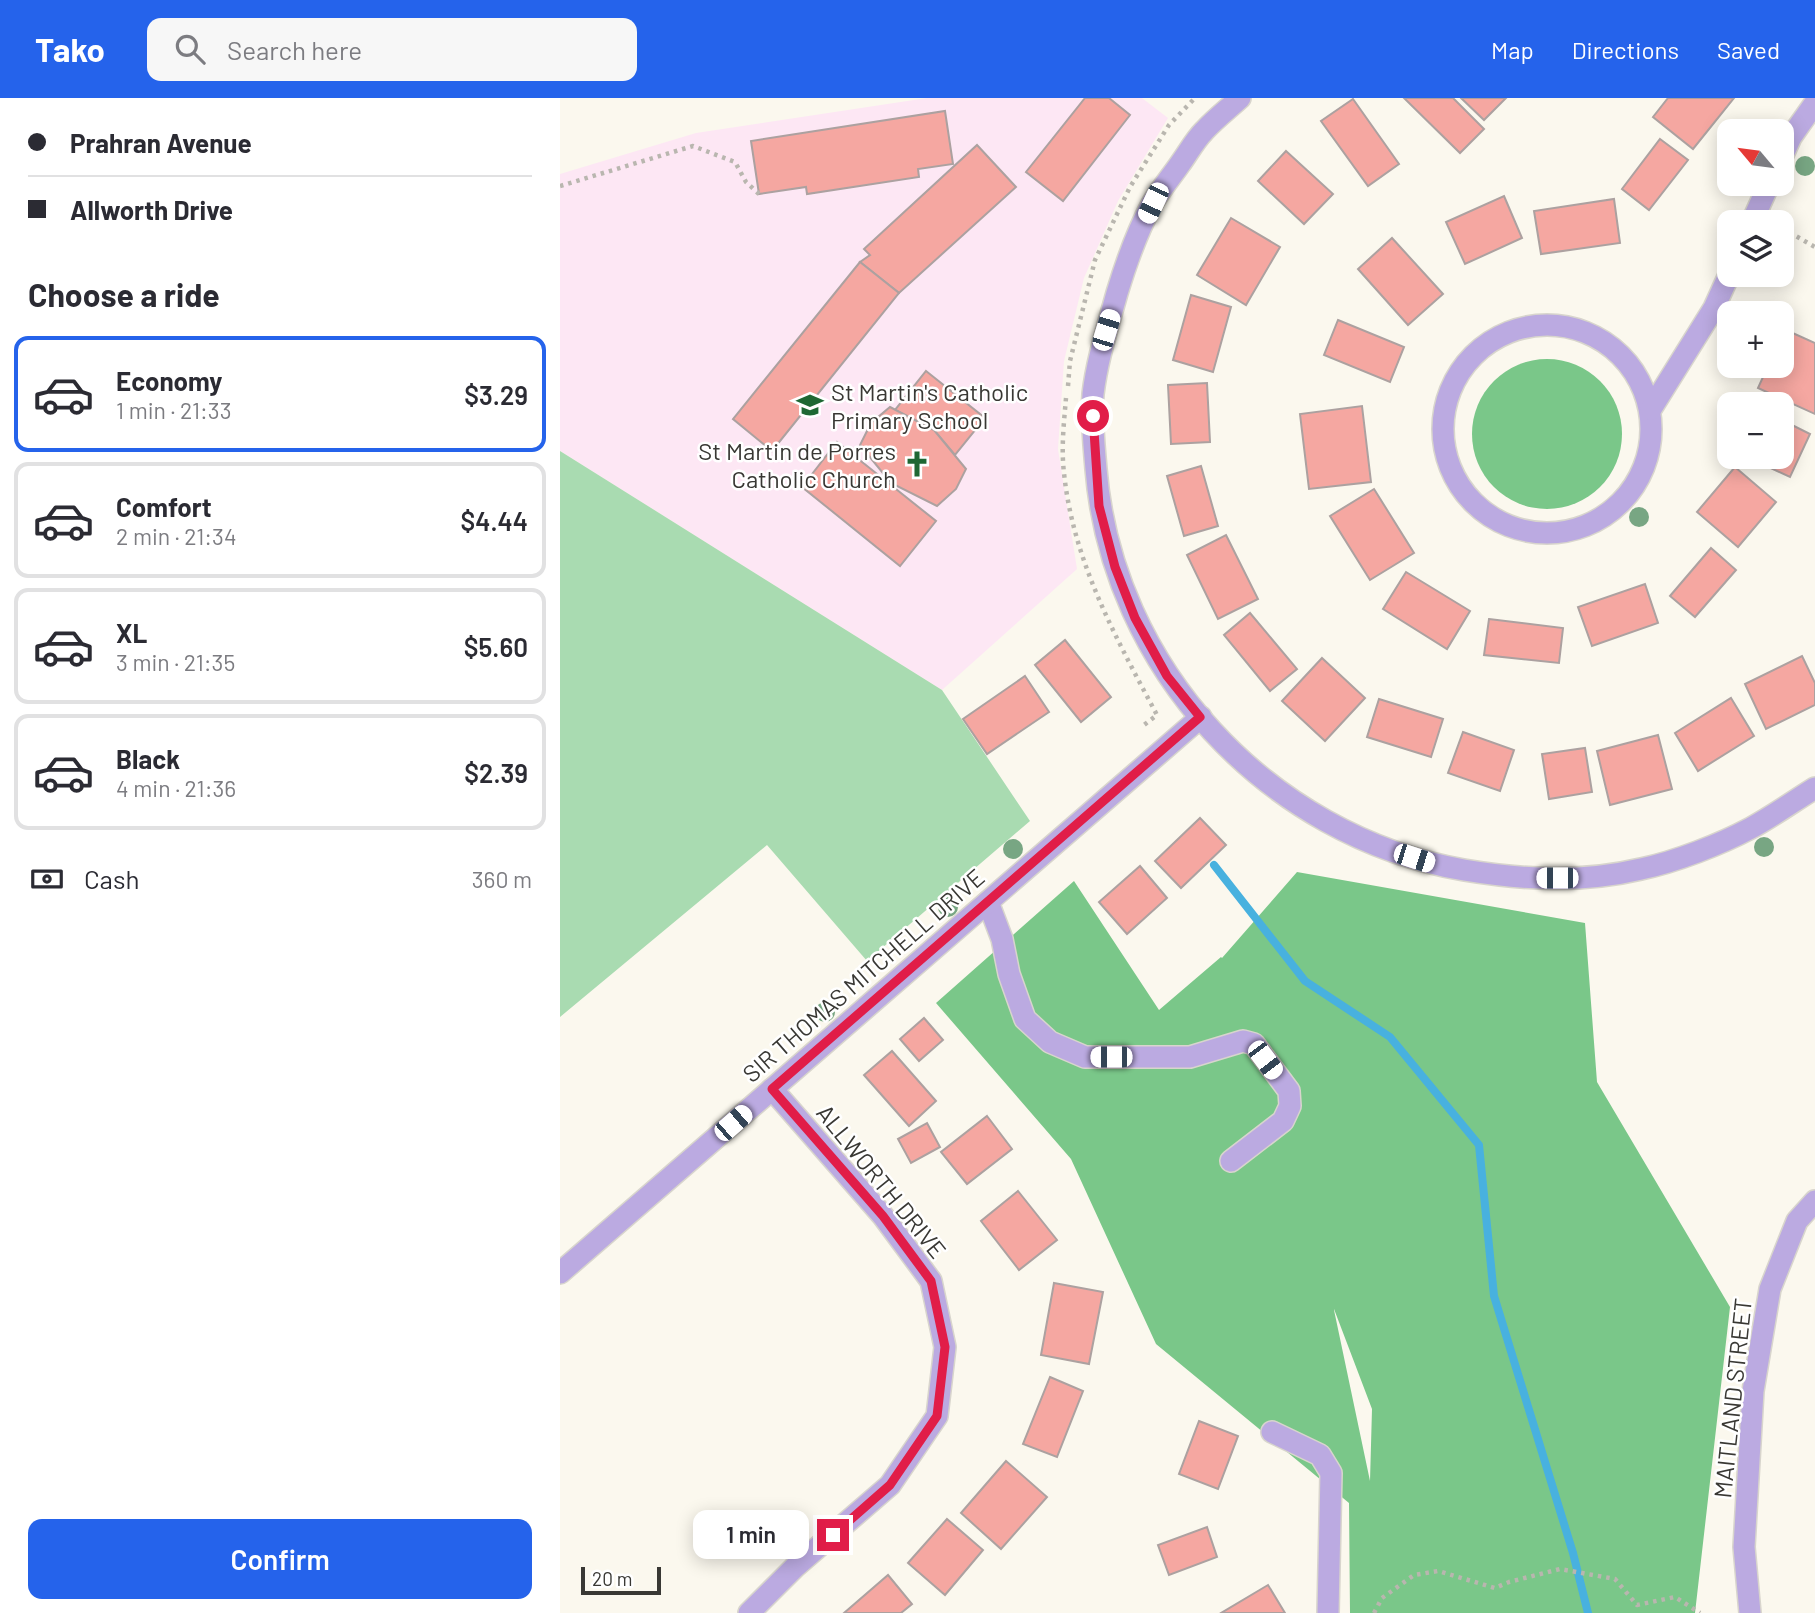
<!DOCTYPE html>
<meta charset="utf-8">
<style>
:root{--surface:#fff;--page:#f7f7f7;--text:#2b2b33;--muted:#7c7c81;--line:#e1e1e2;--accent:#2563eb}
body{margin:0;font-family:Barlow,sans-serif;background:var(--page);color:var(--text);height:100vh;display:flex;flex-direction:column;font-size:26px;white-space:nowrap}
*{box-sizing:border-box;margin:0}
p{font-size:23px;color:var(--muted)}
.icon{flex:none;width:38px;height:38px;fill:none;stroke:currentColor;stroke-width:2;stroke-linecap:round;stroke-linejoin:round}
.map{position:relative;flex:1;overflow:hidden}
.details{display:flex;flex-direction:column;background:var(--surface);width:560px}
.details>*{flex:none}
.top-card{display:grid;align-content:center;height:154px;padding:0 28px;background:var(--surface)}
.needle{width:46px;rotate:299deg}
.buttons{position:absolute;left:1157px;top:21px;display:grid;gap:14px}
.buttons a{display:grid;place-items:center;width:77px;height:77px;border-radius:14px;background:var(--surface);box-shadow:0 4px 18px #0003;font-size:35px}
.scale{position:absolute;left:21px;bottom:18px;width:80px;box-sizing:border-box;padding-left:7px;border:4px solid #393834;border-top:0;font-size:19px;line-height:24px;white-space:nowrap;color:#393834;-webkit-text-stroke:5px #fff;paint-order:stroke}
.end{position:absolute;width:32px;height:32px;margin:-16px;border:9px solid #e11d48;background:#fff;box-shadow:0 0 0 4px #fff}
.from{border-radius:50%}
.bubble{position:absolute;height:49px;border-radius:14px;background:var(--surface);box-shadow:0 4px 18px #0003;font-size:23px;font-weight:600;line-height:49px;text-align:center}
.car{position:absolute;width:21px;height:42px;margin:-21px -10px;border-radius:9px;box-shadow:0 0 5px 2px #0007;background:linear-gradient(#fff 24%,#345 0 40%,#fff 0 76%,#345 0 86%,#fff 0)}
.top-card b{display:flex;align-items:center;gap:24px;height:66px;font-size:26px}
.top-card b+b{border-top:2px solid var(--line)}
.top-card i{width:18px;height:18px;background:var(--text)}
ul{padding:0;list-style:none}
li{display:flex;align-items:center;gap:21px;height:116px;margin:0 14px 10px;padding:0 14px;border:4px solid var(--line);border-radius:14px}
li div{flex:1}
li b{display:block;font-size:26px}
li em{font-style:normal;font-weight:600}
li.current{border-color:var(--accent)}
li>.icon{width:63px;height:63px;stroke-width:1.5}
h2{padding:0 28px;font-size:32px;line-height:84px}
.pay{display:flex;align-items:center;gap:18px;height:77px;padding:0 28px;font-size:26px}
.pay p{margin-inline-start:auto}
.action{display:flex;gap:14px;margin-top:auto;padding:14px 28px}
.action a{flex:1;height:80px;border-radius:14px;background:var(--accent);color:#fff;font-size:28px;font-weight:600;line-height:80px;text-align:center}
header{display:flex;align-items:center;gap:42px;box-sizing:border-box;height:98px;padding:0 35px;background:var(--accent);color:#fff}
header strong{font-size:33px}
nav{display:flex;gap:38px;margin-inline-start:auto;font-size:24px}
.search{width:490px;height:63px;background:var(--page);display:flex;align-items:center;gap:18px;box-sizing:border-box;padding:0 24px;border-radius:14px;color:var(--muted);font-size:26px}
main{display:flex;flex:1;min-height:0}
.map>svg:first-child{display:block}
.education{fill:#fde7f4}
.green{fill:#a9dbb1}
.forest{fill:#7ac789;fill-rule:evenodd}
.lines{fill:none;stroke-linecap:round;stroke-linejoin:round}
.stream{stroke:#48b1df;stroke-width:8}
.building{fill:#f5a7a1;stroke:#aca1a0;stroke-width:2}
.minor-casing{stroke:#d8d5cd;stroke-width:24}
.path{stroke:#b9b6af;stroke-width:4.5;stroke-dasharray:3.5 5;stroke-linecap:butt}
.minor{stroke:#bbaae1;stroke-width:21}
.tree{fill:#78a683}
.route{stroke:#e11d48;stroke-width:9}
.labels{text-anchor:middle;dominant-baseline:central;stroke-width:5;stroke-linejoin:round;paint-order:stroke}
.poi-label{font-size:24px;fill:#393834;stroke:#fff;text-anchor:start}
.street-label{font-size:24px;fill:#393834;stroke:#fff}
</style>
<header>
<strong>Tako</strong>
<div class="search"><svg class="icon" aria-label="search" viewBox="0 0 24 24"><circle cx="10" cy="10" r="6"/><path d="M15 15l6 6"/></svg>Search here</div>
<nav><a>Map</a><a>Directions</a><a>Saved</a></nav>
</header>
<main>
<section class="details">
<div class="top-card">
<b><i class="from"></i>Prahran Avenue</b>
<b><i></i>Allworth Drive</b>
</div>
<h2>Choose a ride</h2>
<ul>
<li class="current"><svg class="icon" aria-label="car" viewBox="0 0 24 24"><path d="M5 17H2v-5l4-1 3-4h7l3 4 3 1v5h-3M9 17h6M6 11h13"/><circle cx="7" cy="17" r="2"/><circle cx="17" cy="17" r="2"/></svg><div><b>Economy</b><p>1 min · 21:33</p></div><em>$3.29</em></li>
<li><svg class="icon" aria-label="car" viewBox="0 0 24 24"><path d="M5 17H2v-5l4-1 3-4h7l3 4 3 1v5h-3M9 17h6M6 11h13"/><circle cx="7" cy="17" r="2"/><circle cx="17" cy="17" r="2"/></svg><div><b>Comfort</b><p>2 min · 21:34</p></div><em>$4.44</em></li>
<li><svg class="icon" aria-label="car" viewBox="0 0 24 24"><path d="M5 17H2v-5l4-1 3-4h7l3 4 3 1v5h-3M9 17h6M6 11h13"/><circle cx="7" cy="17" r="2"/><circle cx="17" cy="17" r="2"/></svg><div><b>XL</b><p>3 min · 21:35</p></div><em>$5.60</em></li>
<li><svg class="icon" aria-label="car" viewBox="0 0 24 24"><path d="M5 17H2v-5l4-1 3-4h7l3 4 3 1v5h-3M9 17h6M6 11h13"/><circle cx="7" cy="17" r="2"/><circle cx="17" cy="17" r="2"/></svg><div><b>Black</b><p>4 min · 21:36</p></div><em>$2.39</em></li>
</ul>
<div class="pay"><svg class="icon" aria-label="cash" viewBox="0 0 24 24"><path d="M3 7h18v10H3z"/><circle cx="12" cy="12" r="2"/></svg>Cash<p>360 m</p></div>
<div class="action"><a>Confirm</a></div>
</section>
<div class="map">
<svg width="1255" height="1515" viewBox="0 0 1255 1515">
<rect width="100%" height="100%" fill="#fbf8ee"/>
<path class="education" d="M367,0h215l26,20 -50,83 -34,77 -20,83 -6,88 19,120 -135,121 -382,-239v-277l136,-41z"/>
<path class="green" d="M0,353l382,239 88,131 -163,140 -100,-116 -207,172z"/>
<g class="forest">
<circle cx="987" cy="336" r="75"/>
<path d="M737,774l288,51 12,159 133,225 -35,306h-345l-1,-110 -193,-159 -85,-185 -135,-156 138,-122 85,129 62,-53 1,1zM774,1211l38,100 -2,72 -36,-171z"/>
</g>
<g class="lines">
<path class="stream" d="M654,767l91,116 85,56 89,108 15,151 79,257 15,60"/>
</g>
<g class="building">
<path d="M525,0h24l21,17 -67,86 -37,-29z"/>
<path d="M844,0h49l31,31 -24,24z"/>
<path d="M901,0h45l-22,22z"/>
<path d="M1108,0h66l-41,51 -40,-32z"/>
<path d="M793,1l46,65 -31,22 -47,-65z"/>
<path d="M385,13l8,53 -35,5 1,8 -112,17 -1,-7 -47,7 -8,-53z"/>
<path d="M1100,41l28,21 -39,50 -27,-21z"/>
<path d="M417,47l39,42 -117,106 -39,-31 10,-7 -6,-6z"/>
<path d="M726,53l47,43 -29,30 -46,-43z"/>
<path d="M944,98l18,42 -57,26 -19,-42z"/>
<path d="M1054,101l6,44 -79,11 -7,-43z"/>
<path d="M671,120l49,29 -34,58 -49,-30z"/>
<path d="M832,140l51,56 -35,31 -50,-56z"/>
<path d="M300,164l39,31 -127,158 -39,-32z"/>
<path d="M631,197l40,12 -18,65 -40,-12z"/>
<path d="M778,222l66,27 -14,35 -66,-27z"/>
<path d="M1226,232l29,13v71l-57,-26 10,-22h14v-28z"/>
<path d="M366,273l59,47 -30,37 -21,-25 -39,-20z"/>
<path d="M647,285l3,59 -39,2 -3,-59z"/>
<path d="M802,308l9,76 -62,7 -9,-75z"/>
<path d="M330,309l44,23 32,39 -10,20 -19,17 -46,-23 -31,-38 11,-22z"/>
<path d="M1222,322l28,14 -20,43 -43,-20h35z"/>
<path d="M277,344l99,79 -36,45 -98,-79z"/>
<path d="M641,368l17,60 -34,10 -17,-60z"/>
<path d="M1175,369l41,35 -38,45 -41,-35z"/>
<path d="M814,391l40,64 -44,27 -40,-64z"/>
<path d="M666,437l32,64 -40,20 -31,-64z"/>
<path d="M1151,450l25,22 -41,47 -25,-21z"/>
<path d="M846,474l64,39 -23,38 -64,-40z"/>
<path d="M1085,486l13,39 -66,23 -14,-39z"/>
<path d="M690,515l47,56 -27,22 -46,-56z"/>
<path d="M929,521l74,9 -4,35 -75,-8z"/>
<path d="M505,542l46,57 -30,25 -46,-57z"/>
<path d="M1242,558l13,27v22l-49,24 -21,-45z"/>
<path d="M762,560l43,40 -40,43 -43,-40z"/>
<path d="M465,578l24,36 -62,42 -24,-35z"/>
<path d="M1171,600l23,38 -56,35 -23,-38z"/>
<path d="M819,601l64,20 -12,38 -64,-20z"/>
<path d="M903,634l51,18 -14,41 -52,-18z"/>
<path d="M1098,637l14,54 -62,16 -13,-54z"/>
<path d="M1025,650l7,44 -43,7 -7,-45z"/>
<path d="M640,720l26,27 -45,43 -26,-27z"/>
<path d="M580,768l27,32 -40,36 -28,-32z"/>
<path d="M364,920l19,22 -24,21 -19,-22z"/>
<path d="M332,953l44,50 -27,25 -45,-51z"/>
<path d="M427,1018l25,33 -45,35 -26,-32z"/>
<path d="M367,1025l13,24 -29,16 -13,-24z"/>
<path d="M458,1093l39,49 -38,30 -38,-49z"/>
<path d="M494,1185l49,9 -14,72 -48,-9z"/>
<path d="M490,1279l33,14 -26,66 -34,-13z"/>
<path d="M639,1323l39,15 -20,53 -39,-15z"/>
<path d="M446,1363l41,36 -46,52 -40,-36z"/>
<path d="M387,1421l36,31 -38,45 -37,-32z"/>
<path d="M647,1429l10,30 -48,18 -11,-30z"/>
<path d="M328,1477l24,29 -11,9h-57z"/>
<path d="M708,1487l17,28h-64z"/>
</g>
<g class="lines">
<g class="minor-casing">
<g id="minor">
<path d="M680,0c-12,11 -25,21 -36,33 -9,9 -16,22 -24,33 -9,13 -20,26 -28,40 -15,28 -26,59 -35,89 -9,33 -20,67 -24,101 -2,24 1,51 3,75 16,199 172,367 368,401 60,10 118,13 177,-1 34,-7 80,-25 110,-41 22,-12 43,-27 64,-40"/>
<path d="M1222,59l9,-20 24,-34"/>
<path d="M1192,124l17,-38"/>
<circle cx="987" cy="331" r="104"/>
<path d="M1091,311l63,-101 15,-33"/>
<path d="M428,804l14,37 7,35 16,45 25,23 35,15h105l53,-16 11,3 35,47 1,15 -7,15 -52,40"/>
<path d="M0,1175l641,-556"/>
<path d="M712,1334l48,23 11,18 -3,140"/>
<path d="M189,1515l46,-46 95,-82 47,-69 8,-69 -14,-66 -48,-65 -111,-127"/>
<path d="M1190,1515l-6,-66 9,-156 17,-102 27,-68 18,-20"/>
</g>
</g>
<g class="path">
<path d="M0,88l133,-40 42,16 11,20 13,12"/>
<path d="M1222,130l33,19"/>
<path d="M508,288l2,-25 25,-101 35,-73 39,-62 26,-27"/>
<path d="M506,300c-2,24 -5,50 -2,75 9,88 52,165 93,242l-13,10"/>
<path d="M814,1515l8,-15 32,-23 24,-4 57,17 14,-6 51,-13 55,10 22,26 38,-8 25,16"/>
</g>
<use href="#minor" class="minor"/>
</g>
<g class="tree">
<circle cx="1245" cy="68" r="10"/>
<circle cx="1079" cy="419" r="10"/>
<circle cx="1204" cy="749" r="10"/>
<circle cx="453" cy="751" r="10"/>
<circle cx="388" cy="809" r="10"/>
<circle cx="265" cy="914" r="10"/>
</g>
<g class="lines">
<path class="route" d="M273,1437l57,-50 47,-69 8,-69 -14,-66 -48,-65 -111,-127 428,-372 -33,-41 -32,-58 -20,-51 -16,-61 -6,-90"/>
</g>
<defs>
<g id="school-bare" transform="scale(2.1)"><path d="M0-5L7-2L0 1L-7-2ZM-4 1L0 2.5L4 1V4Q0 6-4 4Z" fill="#1e6733" stroke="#fff" stroke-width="2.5" paint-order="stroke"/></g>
<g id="church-bare" transform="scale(2.1)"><path d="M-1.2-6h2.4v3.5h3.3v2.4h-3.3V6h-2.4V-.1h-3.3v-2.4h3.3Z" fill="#1e6733" stroke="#fff" stroke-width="2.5" paint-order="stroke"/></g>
</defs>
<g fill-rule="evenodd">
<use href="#school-bare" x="250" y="307"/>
<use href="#church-bare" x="357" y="366"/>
</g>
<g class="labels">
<g class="poi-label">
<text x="271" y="293">St Martin's Catholic<tspan x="271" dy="28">Primary School</tspan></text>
<text x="336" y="352" text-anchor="end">St Martin de Porres<tspan x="336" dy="28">Catholic Church</tspan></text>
</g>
<g class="street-label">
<text transform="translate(303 877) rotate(-41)">SIR THOMAS MITCHELL DRIVE</text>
<text transform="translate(322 1083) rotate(51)">ALLWORTH DRIVE</text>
<text transform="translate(1172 1300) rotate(-84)">MAITLAND STREET</text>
</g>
</g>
</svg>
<div class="buttons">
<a><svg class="needle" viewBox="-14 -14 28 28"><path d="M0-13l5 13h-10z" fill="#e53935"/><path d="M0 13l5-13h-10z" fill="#7c7c81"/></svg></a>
<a><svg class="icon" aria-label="layers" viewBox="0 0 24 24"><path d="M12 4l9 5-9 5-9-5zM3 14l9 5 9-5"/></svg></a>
<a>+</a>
<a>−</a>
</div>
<div class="scale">20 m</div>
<i class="end from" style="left:533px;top:318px"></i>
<i class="end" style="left:273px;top:1437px"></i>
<div class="bubble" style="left:133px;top:1412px;width:116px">1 min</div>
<i class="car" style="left:593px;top:105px;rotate:205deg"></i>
<i class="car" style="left:546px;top:232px;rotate:17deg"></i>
<i class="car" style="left:854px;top:760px;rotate:108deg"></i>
<i class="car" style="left:997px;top:780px;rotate:270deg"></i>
<i class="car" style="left:551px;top:959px;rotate:270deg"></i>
<i class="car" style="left:705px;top:962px;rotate:143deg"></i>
<i class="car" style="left:173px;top:1025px;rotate:49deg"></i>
</div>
</main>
